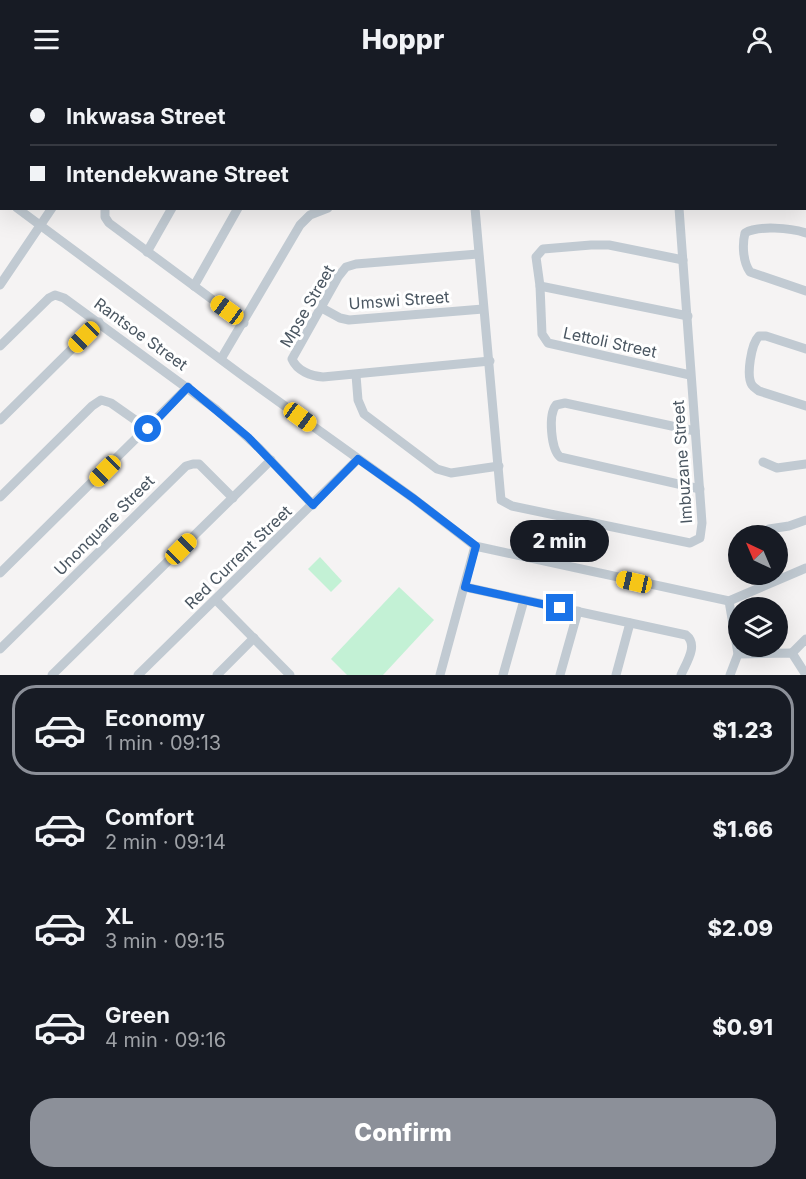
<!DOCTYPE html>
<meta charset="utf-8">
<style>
:root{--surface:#171b24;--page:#242831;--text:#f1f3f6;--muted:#9ea1a6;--line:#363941;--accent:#8c9099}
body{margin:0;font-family:Inter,sans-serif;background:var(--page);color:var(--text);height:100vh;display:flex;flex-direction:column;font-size:22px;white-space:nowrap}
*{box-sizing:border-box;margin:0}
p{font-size:20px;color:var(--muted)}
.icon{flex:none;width:33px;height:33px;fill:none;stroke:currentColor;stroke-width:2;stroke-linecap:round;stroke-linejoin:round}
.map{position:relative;height:597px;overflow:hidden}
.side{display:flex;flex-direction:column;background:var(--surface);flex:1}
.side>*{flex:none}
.banner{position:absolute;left:0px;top:0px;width:807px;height:132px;box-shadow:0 6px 24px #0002;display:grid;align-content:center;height:132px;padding:0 30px;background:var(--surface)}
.needle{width:39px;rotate:316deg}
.buttons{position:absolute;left:728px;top:447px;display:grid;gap:12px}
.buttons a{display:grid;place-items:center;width:60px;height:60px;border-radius:50%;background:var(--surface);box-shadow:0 6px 24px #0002;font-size:30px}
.end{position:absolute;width:27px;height:27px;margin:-14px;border:8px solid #1a73e8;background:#fff;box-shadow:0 0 0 3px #fff}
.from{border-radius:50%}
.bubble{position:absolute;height:42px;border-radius:21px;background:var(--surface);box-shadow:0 6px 24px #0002;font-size:20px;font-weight:800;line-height:42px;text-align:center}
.car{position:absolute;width:18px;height:36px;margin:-18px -9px;border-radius:8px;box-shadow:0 0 4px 2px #0007;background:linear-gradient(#f5c518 24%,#345 0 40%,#f5c518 0 76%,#345 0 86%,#f5c518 0)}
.banner b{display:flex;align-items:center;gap:21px;height:57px;font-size:22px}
.banner b+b{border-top:2px solid var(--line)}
.banner i{width:15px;height:15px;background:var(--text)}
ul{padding:10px 0 0;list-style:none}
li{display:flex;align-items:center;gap:18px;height:90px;margin:0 12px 9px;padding:0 18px;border:3px solid transparent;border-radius:24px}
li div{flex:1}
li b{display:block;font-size:22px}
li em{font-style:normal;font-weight:800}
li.on{border-color:var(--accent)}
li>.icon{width:54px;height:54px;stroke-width:1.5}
.action{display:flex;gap:12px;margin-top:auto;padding:12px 30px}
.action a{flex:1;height:69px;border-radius:24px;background:var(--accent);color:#fff;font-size:24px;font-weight:800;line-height:69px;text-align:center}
header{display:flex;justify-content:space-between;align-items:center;height:78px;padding:0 30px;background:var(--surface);font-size:27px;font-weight:800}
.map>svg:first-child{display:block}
.green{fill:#c3f1d5}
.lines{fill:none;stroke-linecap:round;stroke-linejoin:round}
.minor{stroke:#c1cad2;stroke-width:9}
.route{stroke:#1a73e8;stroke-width:8}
.labels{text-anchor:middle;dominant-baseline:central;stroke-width:6;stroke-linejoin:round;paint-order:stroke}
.street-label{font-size:16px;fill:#4a5661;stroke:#fff}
</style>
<header><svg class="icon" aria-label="menu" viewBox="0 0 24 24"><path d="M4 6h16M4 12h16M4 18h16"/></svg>Hoppr<svg class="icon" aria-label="person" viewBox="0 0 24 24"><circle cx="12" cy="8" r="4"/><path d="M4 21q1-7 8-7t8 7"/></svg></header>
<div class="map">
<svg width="806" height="597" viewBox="0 0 806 597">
<rect width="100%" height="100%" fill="#f5f3f3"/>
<g class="green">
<path d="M320,479l22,24 -11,11 -23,-23z"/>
<path d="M399,509l35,33 -51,55h-36l-16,-16z"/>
</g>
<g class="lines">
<g class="minor">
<path d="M361,0v2"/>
<path d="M615,0v2"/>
<path d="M670,0l1,2"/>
<path d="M727,0v2"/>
<path d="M14,2v-2"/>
<path d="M74,2l1,-2"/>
<path d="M126,2v-2"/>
<path d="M773,2l1,-2"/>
<path d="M0,29l2,-3"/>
<path d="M806,46v-3"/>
<path d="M0,73l2,1"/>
<path d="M806,95v1"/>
<path d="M0,120h2"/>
<path d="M17,130l226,168 170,122 62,48 254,55 77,-33"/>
<path d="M105,130v9l4,6 135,100"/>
<path d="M475,130l26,292 11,6 178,37 10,-5 2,-15 -23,-315"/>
<path d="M806,155c-15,-5 -48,-8 -61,0 -3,12 -2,29 5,39l56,19"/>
<path d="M147,174l25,-44"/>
<path d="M478,176l-122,10 -10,3 -8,10 -46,82c5,12 19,17 31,18l167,-16"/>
<path d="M683,182l-74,-15h-18l-48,4 -7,8 4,29 2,48 6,9 142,32"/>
<path d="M0,207l52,-77"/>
<path d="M194,208l44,-78"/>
<path d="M540,208l148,30"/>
<path d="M320,229l20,11 9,2 134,-11"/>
<path d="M0,268l49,-48 6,-3 9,3 153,112 42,38 54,57"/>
<path d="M806,271l-40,-13h-7c-8,8 -13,40 -7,49 2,3 5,4 7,6l47,15"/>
<path d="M221,281l79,-134 10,-10 18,-7"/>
<path d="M356,297l2,25 6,14 73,55 14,4 48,-7"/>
<path d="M0,342l99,-98"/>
<path d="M695,353l-130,-28 -9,2c-8,10 -5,44 4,52l140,32"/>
<path d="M763,384l14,6 29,-4"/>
<path d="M0,419l92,-91 9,-6 10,3 37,26"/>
<path d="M769,451l20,-3 17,-6"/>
<path d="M0,495l188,-186"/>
<path d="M465,509l221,48c13,10 0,28 -5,40"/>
<path d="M216,522l74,75"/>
<path d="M729,523l9,53 -8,21"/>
<path d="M0,571l186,-183 7,-2h6l34,34"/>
<path d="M792,575l14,-14"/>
<path d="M738,576l54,-1 14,22"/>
<path d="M52,597l219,-215"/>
<path d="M138,597l220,-216"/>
<path d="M217,597l37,-37"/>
<path d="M440,597l35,-129"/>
<path d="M503,597l21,-75"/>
<path d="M560,597l18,-64"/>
<path d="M616,597l14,-52"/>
</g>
</g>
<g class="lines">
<path class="route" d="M148,351l40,-42 60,50 65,68 45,-46 55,39 63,48 -11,41 95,21"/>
</g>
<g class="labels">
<g class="street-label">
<text transform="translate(399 222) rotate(-4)">Umswi Street</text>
<text transform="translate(307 228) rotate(-60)">Mpse Street</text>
<text transform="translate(141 256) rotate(36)">Rantsoe Street</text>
<text transform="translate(610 264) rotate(12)">Lettoli Street</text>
<text transform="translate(682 384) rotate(-94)">Imbuzane Street</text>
<text transform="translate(104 447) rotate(-45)">Unonquare Street</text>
<text transform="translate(238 479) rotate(-44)">Red Current Street</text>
</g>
</g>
</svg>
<div class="buttons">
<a><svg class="needle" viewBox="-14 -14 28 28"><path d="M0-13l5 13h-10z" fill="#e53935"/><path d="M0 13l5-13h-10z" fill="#9ea1a6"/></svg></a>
<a><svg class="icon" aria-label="layers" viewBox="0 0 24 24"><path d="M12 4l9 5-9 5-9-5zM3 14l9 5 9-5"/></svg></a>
</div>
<i class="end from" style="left:148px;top:351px"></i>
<i class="end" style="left:560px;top:530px"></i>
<div class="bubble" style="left:510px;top:442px;width:99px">2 min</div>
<i class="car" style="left:227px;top:232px;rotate:306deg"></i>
<i class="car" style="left:84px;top:259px;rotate:225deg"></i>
<i class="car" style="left:300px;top:339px;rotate:126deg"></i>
<i class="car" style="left:105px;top:393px;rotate:225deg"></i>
<i class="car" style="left:181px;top:471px;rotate:45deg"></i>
<i class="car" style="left:634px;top:504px;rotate:283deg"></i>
<div class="banner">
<b><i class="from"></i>Inkwasa Street</b>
<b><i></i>Intendekwane Street</b>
</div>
</div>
<section class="side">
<ul>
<li class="on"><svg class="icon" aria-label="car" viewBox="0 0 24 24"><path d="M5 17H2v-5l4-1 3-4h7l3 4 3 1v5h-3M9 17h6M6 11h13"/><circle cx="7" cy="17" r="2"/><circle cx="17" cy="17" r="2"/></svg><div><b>Economy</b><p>1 min · 09:13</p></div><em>$1.23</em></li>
<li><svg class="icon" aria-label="car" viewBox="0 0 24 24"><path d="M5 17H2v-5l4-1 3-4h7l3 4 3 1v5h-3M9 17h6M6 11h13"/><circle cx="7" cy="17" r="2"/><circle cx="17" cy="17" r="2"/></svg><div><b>Comfort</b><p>2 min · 09:14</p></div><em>$1.66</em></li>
<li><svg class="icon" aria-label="car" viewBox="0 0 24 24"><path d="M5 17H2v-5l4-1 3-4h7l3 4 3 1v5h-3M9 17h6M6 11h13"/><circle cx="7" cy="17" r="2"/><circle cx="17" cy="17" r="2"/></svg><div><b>XL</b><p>3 min · 09:15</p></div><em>$2.09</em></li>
<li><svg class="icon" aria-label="car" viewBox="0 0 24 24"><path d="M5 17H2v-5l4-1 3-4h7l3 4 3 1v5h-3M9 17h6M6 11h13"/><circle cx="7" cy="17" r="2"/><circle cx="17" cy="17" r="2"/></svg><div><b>Green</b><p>4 min · 09:16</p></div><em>$0.91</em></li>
</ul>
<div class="action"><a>Confirm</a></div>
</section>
